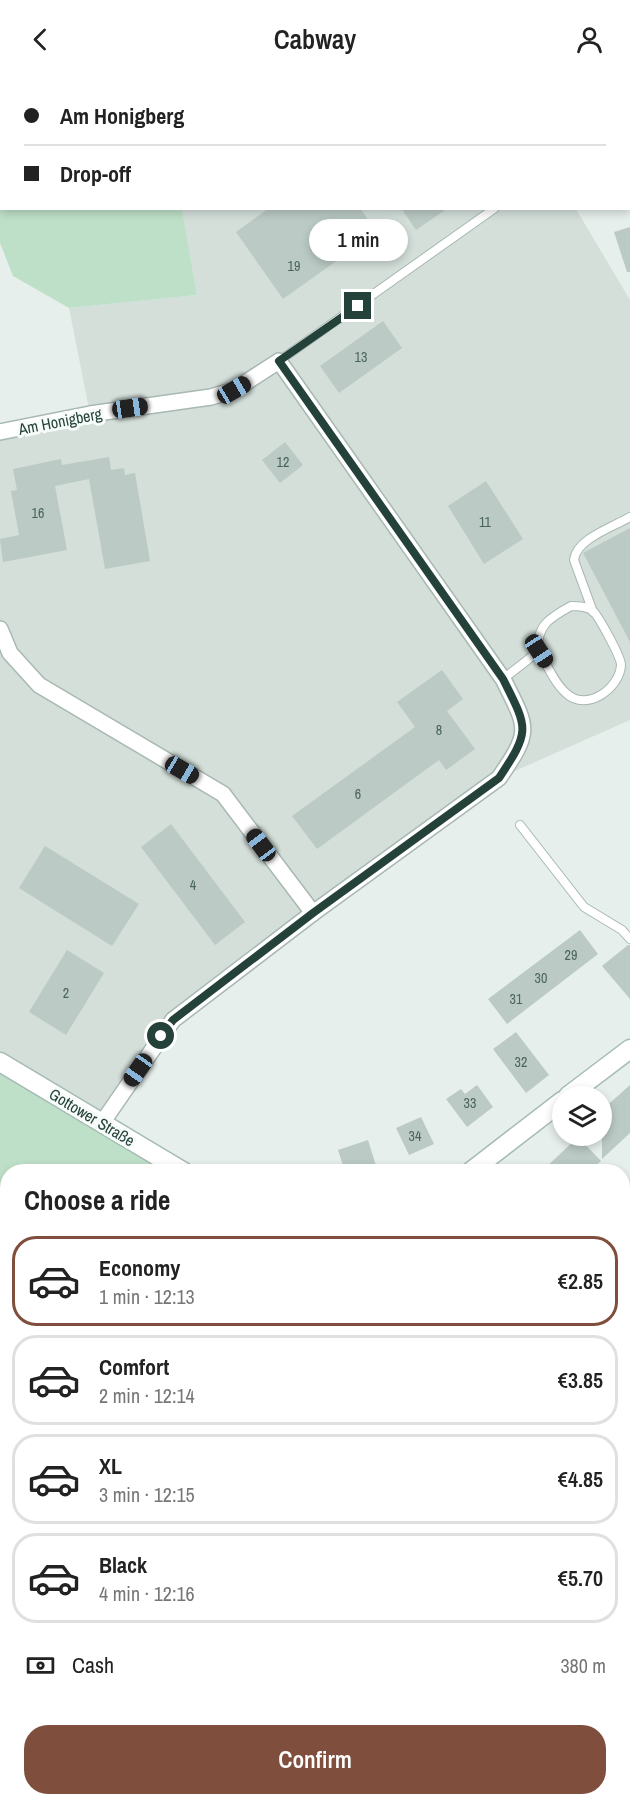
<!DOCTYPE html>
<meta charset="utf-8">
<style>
:root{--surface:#fff;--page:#f2f2f2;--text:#222;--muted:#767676;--line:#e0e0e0;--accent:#804e3d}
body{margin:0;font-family:"Archivo Narrow",sans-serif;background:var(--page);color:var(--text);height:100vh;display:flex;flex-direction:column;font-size:22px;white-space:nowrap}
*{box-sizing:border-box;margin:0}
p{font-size:20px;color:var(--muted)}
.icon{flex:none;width:33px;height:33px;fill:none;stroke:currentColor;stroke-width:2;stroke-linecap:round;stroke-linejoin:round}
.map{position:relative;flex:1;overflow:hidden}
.details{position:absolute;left:0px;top:1086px;width:630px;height:642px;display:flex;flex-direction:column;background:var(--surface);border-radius:24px 24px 0 0;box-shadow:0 3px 9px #0003}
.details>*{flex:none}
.hud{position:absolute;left:0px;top:0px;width:630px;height:132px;box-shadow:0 3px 9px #0003;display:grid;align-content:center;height:132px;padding:0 24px;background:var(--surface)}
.controls{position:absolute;left:552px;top:1008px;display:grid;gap:12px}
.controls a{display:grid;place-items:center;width:60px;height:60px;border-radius:50%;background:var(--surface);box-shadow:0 3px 9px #0003;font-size:30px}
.end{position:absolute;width:27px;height:27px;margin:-14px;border:8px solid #24423a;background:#fff;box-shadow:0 0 0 3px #fff}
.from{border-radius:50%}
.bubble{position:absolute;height:42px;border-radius:21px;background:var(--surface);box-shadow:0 3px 9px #0003;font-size:20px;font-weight:600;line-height:42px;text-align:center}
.car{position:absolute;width:18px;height:36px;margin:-18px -9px;border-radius:8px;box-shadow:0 0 4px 2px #0007;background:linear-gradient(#222 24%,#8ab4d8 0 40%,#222 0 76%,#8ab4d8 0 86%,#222 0)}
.hud b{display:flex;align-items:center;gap:21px;height:57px;font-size:22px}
.hud b+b{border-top:2px solid var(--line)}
.hud i{width:15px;height:15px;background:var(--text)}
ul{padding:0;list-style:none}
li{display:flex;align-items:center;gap:18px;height:90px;margin:0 12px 9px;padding:0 12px;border:3px solid var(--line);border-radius:24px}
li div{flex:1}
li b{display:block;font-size:22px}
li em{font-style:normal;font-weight:600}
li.on{border-color:var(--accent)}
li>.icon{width:54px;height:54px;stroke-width:1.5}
h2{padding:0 24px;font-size:27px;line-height:72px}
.pay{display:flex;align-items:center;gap:15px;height:66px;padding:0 24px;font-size:22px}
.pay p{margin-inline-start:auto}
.button{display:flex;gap:12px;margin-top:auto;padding:12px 24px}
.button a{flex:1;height:69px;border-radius:24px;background:var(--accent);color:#fff;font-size:24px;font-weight:600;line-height:69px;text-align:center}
header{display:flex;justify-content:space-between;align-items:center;height:78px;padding:0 24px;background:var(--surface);font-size:27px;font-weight:600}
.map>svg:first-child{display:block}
.built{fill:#d4dfda}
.green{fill:#bfe0c8}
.building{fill:#bbcac4}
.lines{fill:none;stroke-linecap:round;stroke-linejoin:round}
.lane-casing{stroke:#a8b8b2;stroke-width:10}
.street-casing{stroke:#a8b8b2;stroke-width:18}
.secondary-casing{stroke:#a4bbb3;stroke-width:21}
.lane{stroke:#fff;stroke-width:8}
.street{stroke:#fff;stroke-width:15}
.secondary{stroke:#fff;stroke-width:18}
.route{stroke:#24423a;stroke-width:8}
.labels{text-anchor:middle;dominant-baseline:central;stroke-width:6;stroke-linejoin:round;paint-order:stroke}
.number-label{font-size:14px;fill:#4a645c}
.street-label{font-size:16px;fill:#24423a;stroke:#f7fbf9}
</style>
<header><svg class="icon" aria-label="back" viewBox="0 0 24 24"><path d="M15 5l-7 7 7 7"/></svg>Cabway<svg class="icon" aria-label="person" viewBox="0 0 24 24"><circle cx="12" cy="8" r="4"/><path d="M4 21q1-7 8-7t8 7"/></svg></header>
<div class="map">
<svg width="630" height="1728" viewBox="0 0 630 1728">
<rect width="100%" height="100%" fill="#e6efeb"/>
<g class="built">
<path d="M182,131h394l54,91v420l-131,58 -326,242 -71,103 -102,-61v-630l90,-18 -21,-106 128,-13z"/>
<path d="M0,1201l8,9v360l-8,6z"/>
</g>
<g class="green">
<path d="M0,0h436l-434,2v128l180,1 15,86 -128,13 -56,-32 -13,-33z"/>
<path d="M0,984l184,109 -176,1 -1,116 -7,-9z"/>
<path d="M623,1488l7,2v238h-13l-6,-7 11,-1z"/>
<path d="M7,1570l1,150h425l7,8h-440v-152z"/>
</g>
<g class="building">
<path d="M269,130h91l17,24 -94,67 -47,-67z"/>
<path d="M401,130h47l-32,22z"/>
<path d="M630,149v45h-3l-13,-40z"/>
<path d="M383,243l19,27 -63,45 -19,-27z"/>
<path d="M285,364l18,23 -23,18 -18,-23z"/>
<path d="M109,379l2,13 13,-2 1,7 10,-2 15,88 -45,8 -16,-90 -34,7 12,64 -64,12 -3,-23 19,-4 -8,-44 6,-1 -4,-21 48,-10 1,6z"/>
<path d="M486,403l37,58 -39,25 -36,-58z"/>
<path d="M630,450v114l-47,-89z"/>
<path d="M442,592l21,29 -16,12 28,38 -29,21 -7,-10 -122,89 -25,-33 123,-89 -18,-25z"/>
<path d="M171,746l74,98 -30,23 -74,-98z"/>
<path d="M45,768l94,58 -27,42 -93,-58z"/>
<path d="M580,852l18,24 -91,70 -19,-25z"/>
<path d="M628,867h2v54l-28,-33z"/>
<path d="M67,872l37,23 -38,62 -37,-23z"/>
<path d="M516,954l33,43 -23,18 -33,-44z"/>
<path d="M477,1007l16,22 -26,20 -21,-28 15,-10 4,5z"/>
<path d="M630,1007v48l-28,26v-49z"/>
<path d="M421,1039l13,27 -25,11 -13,-27z"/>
<path d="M578,1059l23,24 -12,11h-48z"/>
<path d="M368,1062l10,32h-33l-7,-22z"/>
</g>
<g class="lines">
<g class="lane-casing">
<g id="lane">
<path d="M628,41h2"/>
<path d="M279,283l216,-153"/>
<path d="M571,528c7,0 16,0 22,5 6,6 28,46 28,54 -1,23 -34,47 -54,29 -12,-10 -20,-29 -28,-43 -4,-25 12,-34 32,-45z"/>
<path d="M593,534l-19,-52c2,-21 39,-33 56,-43"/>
<path d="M503,601l36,-28"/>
<path d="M520,747l64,82 38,23 8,9"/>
<path d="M0,1207l8,4"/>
<path d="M0,1363l8,-6"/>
<path d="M0,1543l8,7"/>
</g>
</g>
<g class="street-casing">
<g id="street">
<path d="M0,354l90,-18 121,-17 23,-7 45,-29 224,318c25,50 29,51 -4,99l-186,135 -140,107 -71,103"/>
<path d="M0,551l10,24 29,32 184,109 90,119"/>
<path d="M622,1346l8,4"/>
<path d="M0,1576l8,-6"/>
<path d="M458,1720l6,8"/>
</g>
</g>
<g class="secondary-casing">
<g id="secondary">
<path d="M0,984l184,110"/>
<path d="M568,1018l62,-47"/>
<path d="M470,1094l92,-71"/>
</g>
</g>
<use href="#lane" class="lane"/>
<use href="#street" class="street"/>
<use href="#secondary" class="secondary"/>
</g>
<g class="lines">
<path class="route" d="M161,958l12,-16 140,-107 186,-135c32,-48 29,-49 4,-99l-224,-318 79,-55"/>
</g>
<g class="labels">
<g class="number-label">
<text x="294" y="188">19</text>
<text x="361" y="279">13</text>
<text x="283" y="384">12</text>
<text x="38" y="435">16</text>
<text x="485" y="444">11</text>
<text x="439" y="652">8</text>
<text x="358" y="716">6</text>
<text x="193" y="807">4</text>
<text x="571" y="877">29</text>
<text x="541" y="900">30</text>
<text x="66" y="915">2</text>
<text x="516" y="921">31</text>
<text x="521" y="984">32</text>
<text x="470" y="1025">33</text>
<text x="415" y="1058">34</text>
</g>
<g class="street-label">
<text transform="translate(60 343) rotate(-11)">Am Honigberg</text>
<text transform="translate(92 1039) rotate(31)">Gottower Straße</text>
</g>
</g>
</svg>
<div class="controls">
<a><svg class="icon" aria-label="layers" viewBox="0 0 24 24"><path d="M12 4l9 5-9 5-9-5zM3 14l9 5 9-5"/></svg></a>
</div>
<i class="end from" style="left:161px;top:958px"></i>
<i class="end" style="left:358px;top:228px"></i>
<div class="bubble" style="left:309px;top:141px;width:99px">1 min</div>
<i class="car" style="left:234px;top:312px;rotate:60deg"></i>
<i class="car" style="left:130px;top:330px;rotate:82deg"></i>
<i class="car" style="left:539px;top:573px;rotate:147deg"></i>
<i class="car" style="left:182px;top:692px;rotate:120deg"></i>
<i class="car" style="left:261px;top:767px;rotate:323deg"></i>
<i class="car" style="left:138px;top:992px;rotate:215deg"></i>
<div class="hud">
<b><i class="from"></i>Am Honigberg</b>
<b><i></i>Drop-off</b>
</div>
<section class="details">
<h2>Choose a ride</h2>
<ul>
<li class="on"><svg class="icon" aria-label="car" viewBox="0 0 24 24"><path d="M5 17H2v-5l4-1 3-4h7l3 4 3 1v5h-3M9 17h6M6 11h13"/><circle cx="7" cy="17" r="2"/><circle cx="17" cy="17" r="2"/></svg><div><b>Economy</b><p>1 min · 12:13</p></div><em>€2.85</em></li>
<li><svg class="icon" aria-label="car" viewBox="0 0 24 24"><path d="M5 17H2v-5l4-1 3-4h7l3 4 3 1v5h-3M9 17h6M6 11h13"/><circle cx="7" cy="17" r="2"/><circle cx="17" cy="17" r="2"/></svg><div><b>Comfort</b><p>2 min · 12:14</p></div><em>€3.85</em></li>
<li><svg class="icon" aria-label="car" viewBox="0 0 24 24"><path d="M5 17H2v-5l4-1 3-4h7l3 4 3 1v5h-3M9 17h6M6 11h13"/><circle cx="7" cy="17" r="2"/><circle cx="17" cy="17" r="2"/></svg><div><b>XL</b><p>3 min · 12:15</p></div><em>€4.85</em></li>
<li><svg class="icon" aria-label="car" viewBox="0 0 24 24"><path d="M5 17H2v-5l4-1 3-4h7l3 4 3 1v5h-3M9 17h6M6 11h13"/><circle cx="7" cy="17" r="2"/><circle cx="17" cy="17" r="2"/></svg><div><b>Black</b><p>4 min · 12:16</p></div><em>€5.70</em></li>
</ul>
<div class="pay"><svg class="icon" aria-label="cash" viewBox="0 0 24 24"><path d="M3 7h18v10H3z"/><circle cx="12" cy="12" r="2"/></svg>Cash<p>380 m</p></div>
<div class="button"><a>Confirm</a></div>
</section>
</div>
